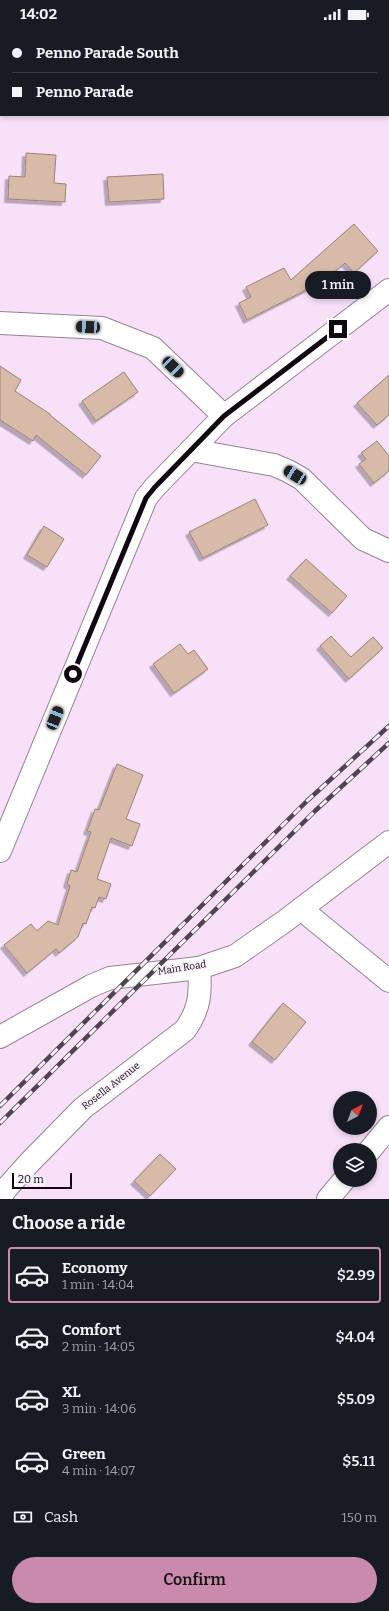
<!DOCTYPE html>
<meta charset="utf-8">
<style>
:root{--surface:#171b24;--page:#242831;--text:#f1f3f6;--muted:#9ea1a6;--line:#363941;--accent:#ca8aae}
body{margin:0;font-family:Bitter,serif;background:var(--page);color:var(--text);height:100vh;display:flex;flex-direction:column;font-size:15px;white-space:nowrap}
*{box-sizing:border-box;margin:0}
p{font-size:13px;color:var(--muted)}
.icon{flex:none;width:22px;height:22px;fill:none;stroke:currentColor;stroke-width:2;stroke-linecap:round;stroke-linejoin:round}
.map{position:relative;height:1171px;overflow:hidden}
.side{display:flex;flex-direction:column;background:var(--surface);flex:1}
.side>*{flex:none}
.guide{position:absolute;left:0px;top:0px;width:389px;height:88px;box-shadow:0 2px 6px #0003;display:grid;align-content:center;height:88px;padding:0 12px;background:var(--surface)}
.needle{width:26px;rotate:42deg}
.controls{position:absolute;left:333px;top:1063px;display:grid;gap:8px}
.controls a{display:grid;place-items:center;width:44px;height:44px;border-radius:50%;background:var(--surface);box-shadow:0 2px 6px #0003;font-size:20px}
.scale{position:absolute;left:12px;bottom:10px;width:60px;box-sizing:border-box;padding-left:4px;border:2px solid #100810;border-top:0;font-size:11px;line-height:14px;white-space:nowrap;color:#100810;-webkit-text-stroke:3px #fdf3fd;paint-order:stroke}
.end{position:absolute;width:18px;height:18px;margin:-9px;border:5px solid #100810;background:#fff;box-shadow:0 0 0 2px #fff}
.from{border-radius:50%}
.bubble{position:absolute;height:28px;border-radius:14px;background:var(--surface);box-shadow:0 2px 6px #0003;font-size:13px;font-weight:600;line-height:28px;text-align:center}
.car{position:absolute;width:12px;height:24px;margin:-12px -6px;border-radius:5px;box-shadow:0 0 3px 1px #0007;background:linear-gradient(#222 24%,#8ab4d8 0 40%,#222 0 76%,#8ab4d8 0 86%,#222 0)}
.guide b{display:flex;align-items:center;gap:14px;height:38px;font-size:15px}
.guide b+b{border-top:1px solid var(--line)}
.guide i{width:10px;height:10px;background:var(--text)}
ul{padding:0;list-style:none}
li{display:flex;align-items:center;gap:12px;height:56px;margin:0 8px 6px;padding:0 4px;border:2px solid transparent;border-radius:4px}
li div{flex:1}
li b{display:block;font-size:15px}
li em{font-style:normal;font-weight:600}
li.on{border-color:var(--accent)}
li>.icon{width:36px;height:36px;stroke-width:1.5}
h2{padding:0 12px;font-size:18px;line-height:48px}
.pay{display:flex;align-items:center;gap:10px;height:44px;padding:0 12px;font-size:15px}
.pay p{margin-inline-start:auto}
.primary-button{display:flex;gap:8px;margin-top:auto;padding:8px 12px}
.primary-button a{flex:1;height:46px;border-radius:24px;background:var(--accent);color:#111;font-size:16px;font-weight:600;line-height:46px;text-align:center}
.status{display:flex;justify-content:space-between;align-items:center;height:28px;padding:0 20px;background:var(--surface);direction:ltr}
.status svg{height:11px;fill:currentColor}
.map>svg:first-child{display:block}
.building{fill:#d8baa8;stroke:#9e8272;filter:url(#shadow)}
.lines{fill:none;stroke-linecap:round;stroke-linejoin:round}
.minor-casing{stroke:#978198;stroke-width:24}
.major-casing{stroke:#978198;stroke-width:24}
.minor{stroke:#fff;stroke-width:22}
.major{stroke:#fff;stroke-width:22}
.rail-casing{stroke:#514451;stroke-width:4.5}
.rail{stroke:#fdf3fd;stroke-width:3;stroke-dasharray:9;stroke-linecap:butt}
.route{stroke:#100810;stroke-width:5}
.labels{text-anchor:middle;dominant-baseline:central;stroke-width:4;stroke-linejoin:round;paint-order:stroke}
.street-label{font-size:10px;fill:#100810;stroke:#fdf3fd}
</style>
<div class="status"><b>14:02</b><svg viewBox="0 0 49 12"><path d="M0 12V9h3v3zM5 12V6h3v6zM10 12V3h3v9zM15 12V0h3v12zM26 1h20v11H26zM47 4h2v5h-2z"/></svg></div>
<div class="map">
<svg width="389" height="1171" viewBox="0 0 389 1171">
<defs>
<filter id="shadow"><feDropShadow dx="-3.5" dy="3.5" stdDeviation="0" flood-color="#0004"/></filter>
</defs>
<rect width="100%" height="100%" fill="#f8e0f9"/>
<g class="building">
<path d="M26,125l30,2 -2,28 12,1 -1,18 -57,-3 1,-23 16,1z"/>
<path d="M163,146l1,25 -55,3 -2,-25z"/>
<path d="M354,196l24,27 -24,22 -9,-10 -28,24 -1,-2 -69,35 -8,-17 12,-6 -5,-10 38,-19 7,12z"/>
<path d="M0,338l21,14 -6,11 35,23v1l51,41 -15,19 -50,-40 -3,6 -33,-21z"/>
<path d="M124,344l14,20 -42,29 -14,-20z"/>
<path d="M389,347v40l-12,10 -20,-22z"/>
<path d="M377,413l12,15v15l-15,12 -15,-19 7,-5 -5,-6z"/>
<path d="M255,471l13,26 -65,33 -14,-26z"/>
<path d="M44,498l20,13 -17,28 -20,-12z"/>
<path d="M306,531l41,37 -15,17 -42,-37z"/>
<path d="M331,608l20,21 22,-20 10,11 -34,31 -29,-33z"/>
<path d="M180,616l8,10 6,-4 14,19 -34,24 -21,-29z"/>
<path d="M117,736l26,11 -17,44 14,5 -8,22 -21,-8 -14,41 14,5 -5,15 -7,-2 -4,11 -3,-1 -6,17 -3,-1 -5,14 -19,16 -3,-4 -29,24 -23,-28 27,-21 6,7 11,-10 10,4 12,-39 -3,-2 4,-14 6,2 14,-40 -4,-1 8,-22 4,1z"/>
<path d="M283,975l23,19 -31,38 -23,-18z"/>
<path d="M160,1126l16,15 -26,27 -16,-15z"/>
</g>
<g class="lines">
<g class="minor-casing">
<g id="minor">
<path d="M0,295l102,5 51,20 71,68"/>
<path d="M191,422l83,15 14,6 14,8 61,60 26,12"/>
<path d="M0,823l146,-353 9,-11 69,-71 165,-126"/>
<path d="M301,881l88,72"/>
<path d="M370,1122l19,-23"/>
<path d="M0,1171l5,-9 24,-27 54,-55 102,-78c15,-21 16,-37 14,-62"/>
<path d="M328,1171l16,-19"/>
</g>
</g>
<g class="major-casing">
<path id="major" d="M0,1009l91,-51 19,-8 89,-10 36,-12 50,-35 104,-79"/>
</g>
<use href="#minor" class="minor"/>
<use href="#major" class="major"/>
<g class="rail-casing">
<g id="rail">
<path d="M0,1078l307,-305 82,-75"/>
<path d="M0,1095l315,-312 74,-68"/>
</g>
</g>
<use href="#rail" class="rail"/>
</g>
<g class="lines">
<path class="route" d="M73,646l73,-176 9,-11 69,-71 114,-87"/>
</g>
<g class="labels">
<g class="street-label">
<text transform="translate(182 940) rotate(-9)">Main Road</text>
<text transform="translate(111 1058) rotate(-38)">Rosella Avenue</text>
</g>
</g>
</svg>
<div class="controls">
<a><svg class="needle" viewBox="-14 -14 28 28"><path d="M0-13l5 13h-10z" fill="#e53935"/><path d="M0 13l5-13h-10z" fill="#9ea1a6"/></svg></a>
<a><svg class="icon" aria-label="layers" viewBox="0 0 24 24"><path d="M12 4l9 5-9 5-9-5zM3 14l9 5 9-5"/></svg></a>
</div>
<div class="scale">20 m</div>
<i class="end from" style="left:73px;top:646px"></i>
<i class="end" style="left:338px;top:301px"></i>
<div class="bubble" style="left:305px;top:243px;width:66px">1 min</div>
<i class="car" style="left:88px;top:299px;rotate:273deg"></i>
<i class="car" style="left:173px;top:339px;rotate:134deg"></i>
<i class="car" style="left:295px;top:447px;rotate:302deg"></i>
<i class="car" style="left:55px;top:690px;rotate:22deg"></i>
<div class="guide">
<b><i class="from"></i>Penno Parade South</b>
<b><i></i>Penno Parade</b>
</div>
</div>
<section class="side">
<h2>Choose a ride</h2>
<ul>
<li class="on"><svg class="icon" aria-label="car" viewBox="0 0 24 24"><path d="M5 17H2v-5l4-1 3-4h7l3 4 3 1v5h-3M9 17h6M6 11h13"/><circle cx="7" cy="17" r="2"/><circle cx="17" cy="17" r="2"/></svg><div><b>Economy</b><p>1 min · 14:04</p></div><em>$2.99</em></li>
<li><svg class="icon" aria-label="car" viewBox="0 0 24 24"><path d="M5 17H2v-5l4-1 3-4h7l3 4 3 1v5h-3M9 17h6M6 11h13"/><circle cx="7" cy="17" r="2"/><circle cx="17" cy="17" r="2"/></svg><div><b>Comfort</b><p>2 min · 14:05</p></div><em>$4.04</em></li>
<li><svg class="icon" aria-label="car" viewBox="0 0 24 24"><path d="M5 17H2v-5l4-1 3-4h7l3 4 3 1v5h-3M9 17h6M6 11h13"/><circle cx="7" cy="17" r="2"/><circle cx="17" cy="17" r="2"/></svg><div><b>XL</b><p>3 min · 14:06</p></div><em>$5.09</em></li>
<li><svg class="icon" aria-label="car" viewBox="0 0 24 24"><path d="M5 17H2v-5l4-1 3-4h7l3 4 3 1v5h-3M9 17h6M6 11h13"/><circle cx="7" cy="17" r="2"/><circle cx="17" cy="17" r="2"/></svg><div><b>Green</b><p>4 min · 14:07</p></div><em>$5.11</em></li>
</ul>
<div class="pay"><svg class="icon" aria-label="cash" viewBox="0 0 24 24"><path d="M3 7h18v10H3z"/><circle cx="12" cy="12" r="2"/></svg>Cash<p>150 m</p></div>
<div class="primary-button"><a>Confirm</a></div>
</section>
